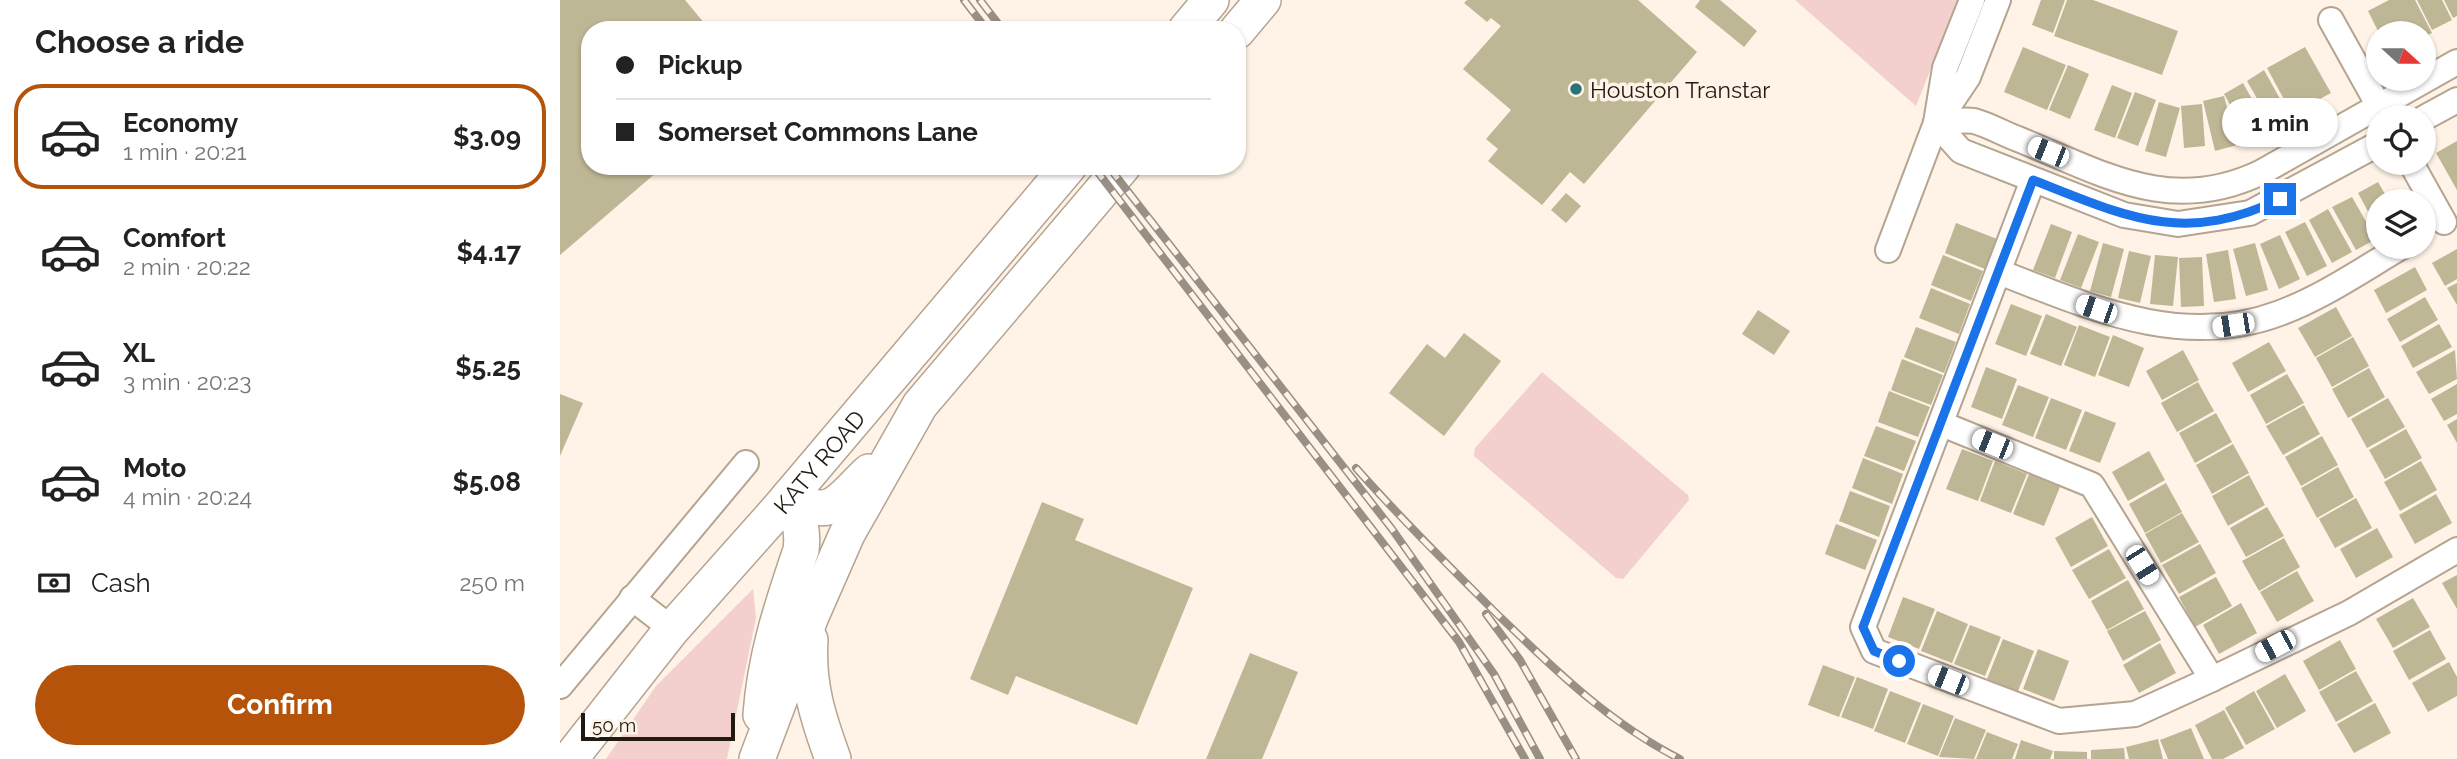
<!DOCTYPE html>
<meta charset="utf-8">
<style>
:root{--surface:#fff;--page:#f2f2f2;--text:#222;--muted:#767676;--line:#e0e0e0;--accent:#b45309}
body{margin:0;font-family:Raleway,sans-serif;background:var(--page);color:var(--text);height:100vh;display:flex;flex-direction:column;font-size:26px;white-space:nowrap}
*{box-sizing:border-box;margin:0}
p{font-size:23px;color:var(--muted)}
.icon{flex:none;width:38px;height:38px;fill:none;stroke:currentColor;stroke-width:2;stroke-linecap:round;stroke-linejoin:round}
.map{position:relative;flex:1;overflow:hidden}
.sheet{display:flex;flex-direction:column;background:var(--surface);width:560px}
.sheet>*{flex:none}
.banner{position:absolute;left:21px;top:21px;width:665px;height:154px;border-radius:28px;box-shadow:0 2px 5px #0004;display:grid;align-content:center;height:154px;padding:0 35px;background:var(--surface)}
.needle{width:46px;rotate:111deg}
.tools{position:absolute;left:1806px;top:21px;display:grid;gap:14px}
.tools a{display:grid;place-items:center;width:70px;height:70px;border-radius:50%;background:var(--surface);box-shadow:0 2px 5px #0004;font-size:35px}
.scale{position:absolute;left:21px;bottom:18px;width:154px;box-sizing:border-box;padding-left:7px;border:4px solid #201a13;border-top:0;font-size:19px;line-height:24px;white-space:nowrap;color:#201a13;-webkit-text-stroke:5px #fef3e6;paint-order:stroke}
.end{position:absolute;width:32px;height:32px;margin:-16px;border:9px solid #1a73e8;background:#fff;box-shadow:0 0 0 4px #fff}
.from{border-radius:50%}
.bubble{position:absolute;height:49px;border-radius:24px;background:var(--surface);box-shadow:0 2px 5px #0004;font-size:23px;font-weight:700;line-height:49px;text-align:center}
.car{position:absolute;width:21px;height:42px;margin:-21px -10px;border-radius:9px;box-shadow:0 0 5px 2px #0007;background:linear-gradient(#fff 24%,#345 0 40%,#fff 0 76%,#345 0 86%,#fff 0)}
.banner b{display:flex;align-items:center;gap:24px;height:66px;font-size:26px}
.banner b+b{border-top:2px solid var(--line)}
.banner i{width:18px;height:18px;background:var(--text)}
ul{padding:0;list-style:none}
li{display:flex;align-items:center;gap:21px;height:105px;margin:0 14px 10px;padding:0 21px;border:4px solid transparent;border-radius:28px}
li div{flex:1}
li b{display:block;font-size:26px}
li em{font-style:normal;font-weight:700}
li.on{border-color:var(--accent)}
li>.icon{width:63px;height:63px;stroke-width:1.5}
h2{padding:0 35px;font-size:32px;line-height:84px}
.pay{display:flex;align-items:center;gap:18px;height:77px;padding:0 35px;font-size:26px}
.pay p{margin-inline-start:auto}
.cta{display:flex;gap:14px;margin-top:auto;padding:14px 35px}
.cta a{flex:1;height:80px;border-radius:42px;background:var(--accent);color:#fff;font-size:28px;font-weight:700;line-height:80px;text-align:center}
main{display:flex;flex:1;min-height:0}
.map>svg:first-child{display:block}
.green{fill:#f3cfce}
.building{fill:#beb795}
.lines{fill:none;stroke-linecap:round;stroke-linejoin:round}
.street-casing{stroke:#b5a490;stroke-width:28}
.secondary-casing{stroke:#b5a490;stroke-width:38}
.street{stroke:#fff;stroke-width:24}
.secondary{stroke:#fff;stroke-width:35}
.rail-casing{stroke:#988f85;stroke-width:8}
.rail{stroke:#fef3e6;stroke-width:5;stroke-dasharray:16;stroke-linecap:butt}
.route{stroke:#1a73e8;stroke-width:9}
.poi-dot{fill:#297379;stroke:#fef3e6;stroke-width:2.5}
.labels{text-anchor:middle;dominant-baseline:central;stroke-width:7;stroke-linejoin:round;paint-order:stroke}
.poi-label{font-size:23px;fill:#201a13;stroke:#fef3e6;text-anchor:start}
.street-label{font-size:23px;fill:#201a13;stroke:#fef3e6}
</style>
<main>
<section class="sheet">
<h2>Choose a ride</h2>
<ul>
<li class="on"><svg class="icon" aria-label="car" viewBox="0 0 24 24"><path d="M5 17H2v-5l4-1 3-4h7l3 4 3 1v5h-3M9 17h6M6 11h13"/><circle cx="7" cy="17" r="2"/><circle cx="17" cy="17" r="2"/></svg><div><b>Economy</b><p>1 min · 20:21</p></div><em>$3.09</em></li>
<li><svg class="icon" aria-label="car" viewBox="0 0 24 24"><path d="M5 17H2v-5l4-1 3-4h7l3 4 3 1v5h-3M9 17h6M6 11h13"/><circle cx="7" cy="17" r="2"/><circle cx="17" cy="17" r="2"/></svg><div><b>Comfort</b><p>2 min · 20:22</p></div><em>$4.17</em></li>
<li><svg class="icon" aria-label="car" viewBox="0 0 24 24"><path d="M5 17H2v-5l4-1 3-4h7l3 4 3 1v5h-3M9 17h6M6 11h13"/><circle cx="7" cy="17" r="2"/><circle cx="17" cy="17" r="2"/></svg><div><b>XL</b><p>3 min · 20:23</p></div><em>$5.25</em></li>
<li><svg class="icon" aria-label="car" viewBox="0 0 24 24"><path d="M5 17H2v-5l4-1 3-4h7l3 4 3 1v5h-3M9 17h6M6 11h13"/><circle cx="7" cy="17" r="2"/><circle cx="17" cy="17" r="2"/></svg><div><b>Moto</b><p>4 min · 20:24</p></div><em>$5.08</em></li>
</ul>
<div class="pay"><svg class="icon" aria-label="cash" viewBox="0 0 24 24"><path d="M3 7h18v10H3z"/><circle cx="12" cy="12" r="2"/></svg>Cash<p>250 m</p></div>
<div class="cta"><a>Confirm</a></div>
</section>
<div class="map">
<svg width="1897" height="759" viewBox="0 0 1897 759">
<rect width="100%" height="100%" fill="#fef3e6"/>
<g class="green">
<path d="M1235,0h163l-42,106z"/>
<path d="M982,372l146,123 1,5 -66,79 -7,-1 -142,-122 1,-8z"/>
<path d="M193,589l3,29 -29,141h-121l50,-73z"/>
</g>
<g class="building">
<path d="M0,0h125l25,30h-120v136h74l-104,89z"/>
<path d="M907,0h171l59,52 -113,132 -14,-12 -28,33 -54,-44 10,-12 -12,-10 25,-29 -48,-41 38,-43 -10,-8 -4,4 -23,-19z"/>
<path d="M1140,0h20l37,31 -13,16 -49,-40z"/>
<path d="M1481,0h24l-12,33 -21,-8z"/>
<path d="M1507,0h26l85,31 -16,44 -108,-39z"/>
<path d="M1829,0h26l17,33 -8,4v-4h-45l-11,-22z"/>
<path d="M1857,0h25l10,20 -20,10z"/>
<path d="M1884,0h13v16l-4,2z"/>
<path d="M1463,47l43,18 -19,45 -43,-18z"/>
<path d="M1745,47l26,46 -39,21 -25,-46z"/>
<path d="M1508,65l21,9 -19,45 -21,-9z"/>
<path d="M1704,70l25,45 -17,10 -25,-44z"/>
<path d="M1683,83l25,45 -19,11 -25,-45z"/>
<path d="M1552,85l20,8 -17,45 -21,-8z"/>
<path d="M1575,92l21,8 -18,46 -21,-8z"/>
<path d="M1664,96l13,49 -22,6 -12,-50z"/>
<path d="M1599,102l21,6 -14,49 -21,-6z"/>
<path d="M1642,104l3,42 -21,2 -3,-42z"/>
<path d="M1897,141v49l-21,-37z"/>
<path d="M1818,182l11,19h-11v29l-20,-37z"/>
<path d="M1006,193l15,13 -15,17 -15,-13z"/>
<path d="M1792,197l24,42 -20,11 -24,-43z"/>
<path d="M1768,209l24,43 -20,11 -23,-43z"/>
<path d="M1745,222l22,44 -20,10 -22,-44z"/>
<path d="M1396,223l41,16 -12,30 -40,-16z"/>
<path d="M1491,224l21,8 -17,46 -22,-8z"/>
<path d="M1518,234l21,8 -18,46 -21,-8z"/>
<path d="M1720,235l20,44 -21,10 -19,-45z"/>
<path d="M1543,243l21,6 -13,48 -21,-6z"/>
<path d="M1695,243l13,47 -22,6 -13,-47z"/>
<path d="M1897,249v30l-12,7 -13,-23z"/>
<path d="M1668,250l8,49 -22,3 -8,-48z"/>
<path d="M1569,251l22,5 -11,47 -22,-5z"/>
<path d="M1383,255l40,16 -12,30 -40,-16z"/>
<path d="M1595,255l23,2 -5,49 -23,-2z"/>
<path d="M1642,257l2,49 -23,1 -2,-49z"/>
<path d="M1855,267l12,23 -41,23 -12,-23z"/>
<path d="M1897,283v22l-10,-17z"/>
<path d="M1371,288l39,16 -11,30 -40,-16z"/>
<path d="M1865,297l13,23 -38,22 -13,-23z"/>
<path d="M1451,304l31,12 -16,40 -31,-12z"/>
<path d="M1776,307l16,29 -37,21 -17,-29z"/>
<path d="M1198,310l32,21 -16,24 -32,-21z"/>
<path d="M1486,314l31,13 -16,39 -31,-12z"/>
<path d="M1879,324l13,23 -39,21 -12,-22z"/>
<path d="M1519,325l31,12 -15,40 -31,-12z"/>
<path d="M1356,327l40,15 -12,31 -40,-16z"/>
<path d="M904,333l37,28 -57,75 -55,-43 38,-49 18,14z"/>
<path d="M1553,335l31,13 -15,39 -31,-12z"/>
<path d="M1793,337l16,29 -37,21 -16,-29z"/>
<path d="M1709,342l17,29 -38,21 -16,-29z"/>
<path d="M1623,350l16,30 -37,20 -16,-29z"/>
<path d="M1895,350l2,29 -28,15 -13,-22z"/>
<path d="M1342,359l41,16 -12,30 -40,-15z"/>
<path d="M1426,367l31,12 -15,40 -31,-12z"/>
<path d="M1809,368l16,29 -37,21 -16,-29z"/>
<path d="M1727,374l17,29 -38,21 -16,-29z"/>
<path d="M1638,382l16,29 -37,21 -16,-29z"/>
<path d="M1897,384v30l-13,7 -13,-22z"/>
<path d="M1458,385l31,12 -16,40 -31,-12z"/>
<path d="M1329,391l41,16 -12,30 -40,-15z"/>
<path d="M0,394l23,9 -23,53z"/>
<path d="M1491,398l31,12 -16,40 -31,-12z"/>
<path d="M1828,398l17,29 -38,21 -16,-29z"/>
<path d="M1744,405l16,29 -37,21 -17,-29z"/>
<path d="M1525,411l31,12 -16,40 -31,-12z"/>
<path d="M1656,413l16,29 -37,21 -16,-30z"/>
<path d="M1897,419v24l-10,-18z"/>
<path d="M1316,426l40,15 -12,30 -40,-15z"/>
<path d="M1846,429l16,29 -37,21 -16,-29z"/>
<path d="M1762,436l16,29 -37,21 -16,-29z"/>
<path d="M1673,444l16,29 -37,21 -16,-29z"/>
<path d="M1402,449l31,12 -15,40 -32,-12z"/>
<path d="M1589,451l16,29 -37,21 -16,-29z"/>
<path d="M1303,458l40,16 -11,30 -40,-16z"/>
<path d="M1435,461l32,13 -16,39 -31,-12z"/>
<path d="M1861,461l16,29 -37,21 -16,-29z"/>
<path d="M1778,467l16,30 -37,21 -16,-30z"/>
<path d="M1469,474l31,13 -16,39 -31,-12z"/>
<path d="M1689,475l16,30 -37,21 -16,-30z"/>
<path d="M1606,483l16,29 -37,21 -16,-29z"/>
<path d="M1290,491l40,15 -11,31 -40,-16z"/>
<path d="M1876,494l16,29 -37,21 -16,-29z"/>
<path d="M1796,498l16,30 -37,20 -16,-29z"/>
<path d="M482,502l42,17 -9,21 118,48 -56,137 -121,-49 -8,19 -38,-16z"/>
<path d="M1707,507l17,29 -38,21 -16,-29z"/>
<path d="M1622,513l17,29 -38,21 -16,-29z"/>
<path d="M1532,517l16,29 -37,21 -16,-29z"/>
<path d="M1276,524l41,16 -12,30 -40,-16z"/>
<path d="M1817,528l16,29 -37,21 -16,-29z"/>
<path d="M1724,538l16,29 -41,24 -17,-30z"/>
<path d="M1640,544l16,29 -37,21 -17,-29z"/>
<path d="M1549,549l17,29 -37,21 -17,-29z"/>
<path d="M1737,571l17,30 -37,21 -17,-30z"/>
<path d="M1897,575v34l-15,-26z"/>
<path d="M1656,577l16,29 -37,21 -16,-30z"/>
<path d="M1568,580l16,29 -37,21 -16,-29z"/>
<path d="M1343,597l32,12 -16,40 -31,-12z"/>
<path d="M1853,598l17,29 -37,21 -17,-29z"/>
<path d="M1681,603l16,30 -38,21 -16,-29z"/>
<path d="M1377,611l31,13 -16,39 -31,-12z"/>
<path d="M1585,611l16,29 -38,21 -16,-30z"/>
<path d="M1410,625l31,12 -16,39 -31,-12z"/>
<path d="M1870,630l16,29 -37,21 -16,-29z"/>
<path d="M1443,639l31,12 -16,40 -31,-12z"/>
<path d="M1780,640l16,29 -37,21 -16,-29z"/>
<path d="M1600,643l16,30 -37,20 -16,-28z"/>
<path d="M1478,649l31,12 -15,40 -31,-12z"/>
<path d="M690,653l48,19 -36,87h-56z"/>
<path d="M1889,662l8,15v19l-29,16 -16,-29z"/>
<path d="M1263,665l32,12 -16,40 -31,-12z"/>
<path d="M1796,671l17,30 -37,21 -17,-30z"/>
<path d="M1725,674l21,37 -29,17 -21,-37z"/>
<path d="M1297,677l31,12 -15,40 -32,-12z"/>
<path d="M1330,691l31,12 -16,40 -31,-12z"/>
<path d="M1694,691l21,38 -29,16 -21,-37z"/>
<path d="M1815,703l16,30 -37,20 -17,-29z"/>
<path d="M1363,704l31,12 -16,40 -31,-12z"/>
<path d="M1664,710l20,38 -21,11h-11l-17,-34z"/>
<path d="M1395,718l31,12 -12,29 -35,-2z"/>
<path d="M1631,728l13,31h-36l-8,-19z"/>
<path d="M1427,732l31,12 -6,15h-36z"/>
<path d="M1598,739l5,20h-34l-3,-12z"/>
<path d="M1461,740l32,11 -3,8h-35z"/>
<path d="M1564,748l1,11h-34v-9z"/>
<path d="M1494,751l33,1v7h-33z"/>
</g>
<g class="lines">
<g class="street-casing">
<g id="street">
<path d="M1771,20l54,97"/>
<path d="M1381,117l27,-40 30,-77"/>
<path d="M1864,118l33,-18"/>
<path d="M1376,123c12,-1 27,-4 38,-2 15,4 30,13 44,18 86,35 153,77 244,33l195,-110"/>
<path d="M1376,123l25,28 163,64 54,9 72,-11 128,-69"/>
<path d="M1851,163l33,59"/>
<path d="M1328,250l48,-127 9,-55 27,-68"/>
<path d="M1439,272c91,35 183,78 281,41 43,-16 82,-43 121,-66"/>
<path d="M1382,424l150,61 120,194 -77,35 -76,7 -185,-70 -11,-24 170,-447"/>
<path d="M72,598l40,31"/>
<path d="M1652,679l137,-66 108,-63"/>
<path d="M0,686l186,-223"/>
</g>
</g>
<g class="secondary-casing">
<g id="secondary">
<path d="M626,30l25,-30"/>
<path d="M677,31l26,-31"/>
<path d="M229,497c44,24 48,5 80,-25"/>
<path d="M250,640c-3,44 8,78 23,119"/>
<path d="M201,715c4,-58 21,-109 40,-165 3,-21 -3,-34 -12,-53"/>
<path id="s1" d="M10,759l102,-130 105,-118 292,-345"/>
<path d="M197,759l54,-143 36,-82 73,-129 203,-239"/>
</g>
</g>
<use href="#street" class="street"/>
<use href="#secondary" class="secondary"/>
<g class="rail-casing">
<g id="rail">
<path d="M404,0l23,30"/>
<path d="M420,0l23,30"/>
<path d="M533,166l366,476 66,117"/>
<path d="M548,166l284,363 102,145 46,85"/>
<path d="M796,468c45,51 93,98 141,146 57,55 112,109 183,145"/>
<path d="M926,614l34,46 56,99"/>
</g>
</g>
<use href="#rail" class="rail"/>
</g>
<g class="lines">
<path class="route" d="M1339,661l-25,-10 -11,-24 170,-447c92,36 150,66 247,19"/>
</g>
<circle class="poi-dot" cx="1016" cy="89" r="7"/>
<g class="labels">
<g class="poi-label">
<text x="1030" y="89">Houston Transtar</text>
</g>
<g class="street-label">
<text stroke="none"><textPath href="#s1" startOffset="388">KATY ROAD</textPath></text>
</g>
</g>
</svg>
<div class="tools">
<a><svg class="needle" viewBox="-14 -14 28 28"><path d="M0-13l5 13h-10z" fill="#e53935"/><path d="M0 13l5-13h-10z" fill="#767676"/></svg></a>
<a><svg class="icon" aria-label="locate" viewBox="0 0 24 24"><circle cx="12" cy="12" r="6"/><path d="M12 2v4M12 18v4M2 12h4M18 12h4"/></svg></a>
<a><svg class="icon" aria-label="layers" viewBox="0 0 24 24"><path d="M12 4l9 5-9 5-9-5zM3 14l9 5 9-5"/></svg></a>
</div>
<div class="scale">50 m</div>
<i class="end from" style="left:1339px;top:661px"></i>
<i class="end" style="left:1720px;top:199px"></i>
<div class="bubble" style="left:1662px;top:98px;width:116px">1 min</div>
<i class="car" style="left:1488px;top:152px;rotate:292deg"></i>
<i class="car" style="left:1536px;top:309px;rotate:289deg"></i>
<i class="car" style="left:1673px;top:325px;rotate:261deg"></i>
<i class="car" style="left:1432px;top:444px;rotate:292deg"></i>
<i class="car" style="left:1582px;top:565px;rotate:148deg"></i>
<i class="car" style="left:1715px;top:646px;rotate:242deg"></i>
<i class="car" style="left:1388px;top:680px;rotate:292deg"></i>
<div class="banner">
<b><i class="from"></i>Pickup</b>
<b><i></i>Somerset Commons Lane</b>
</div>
</div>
</main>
